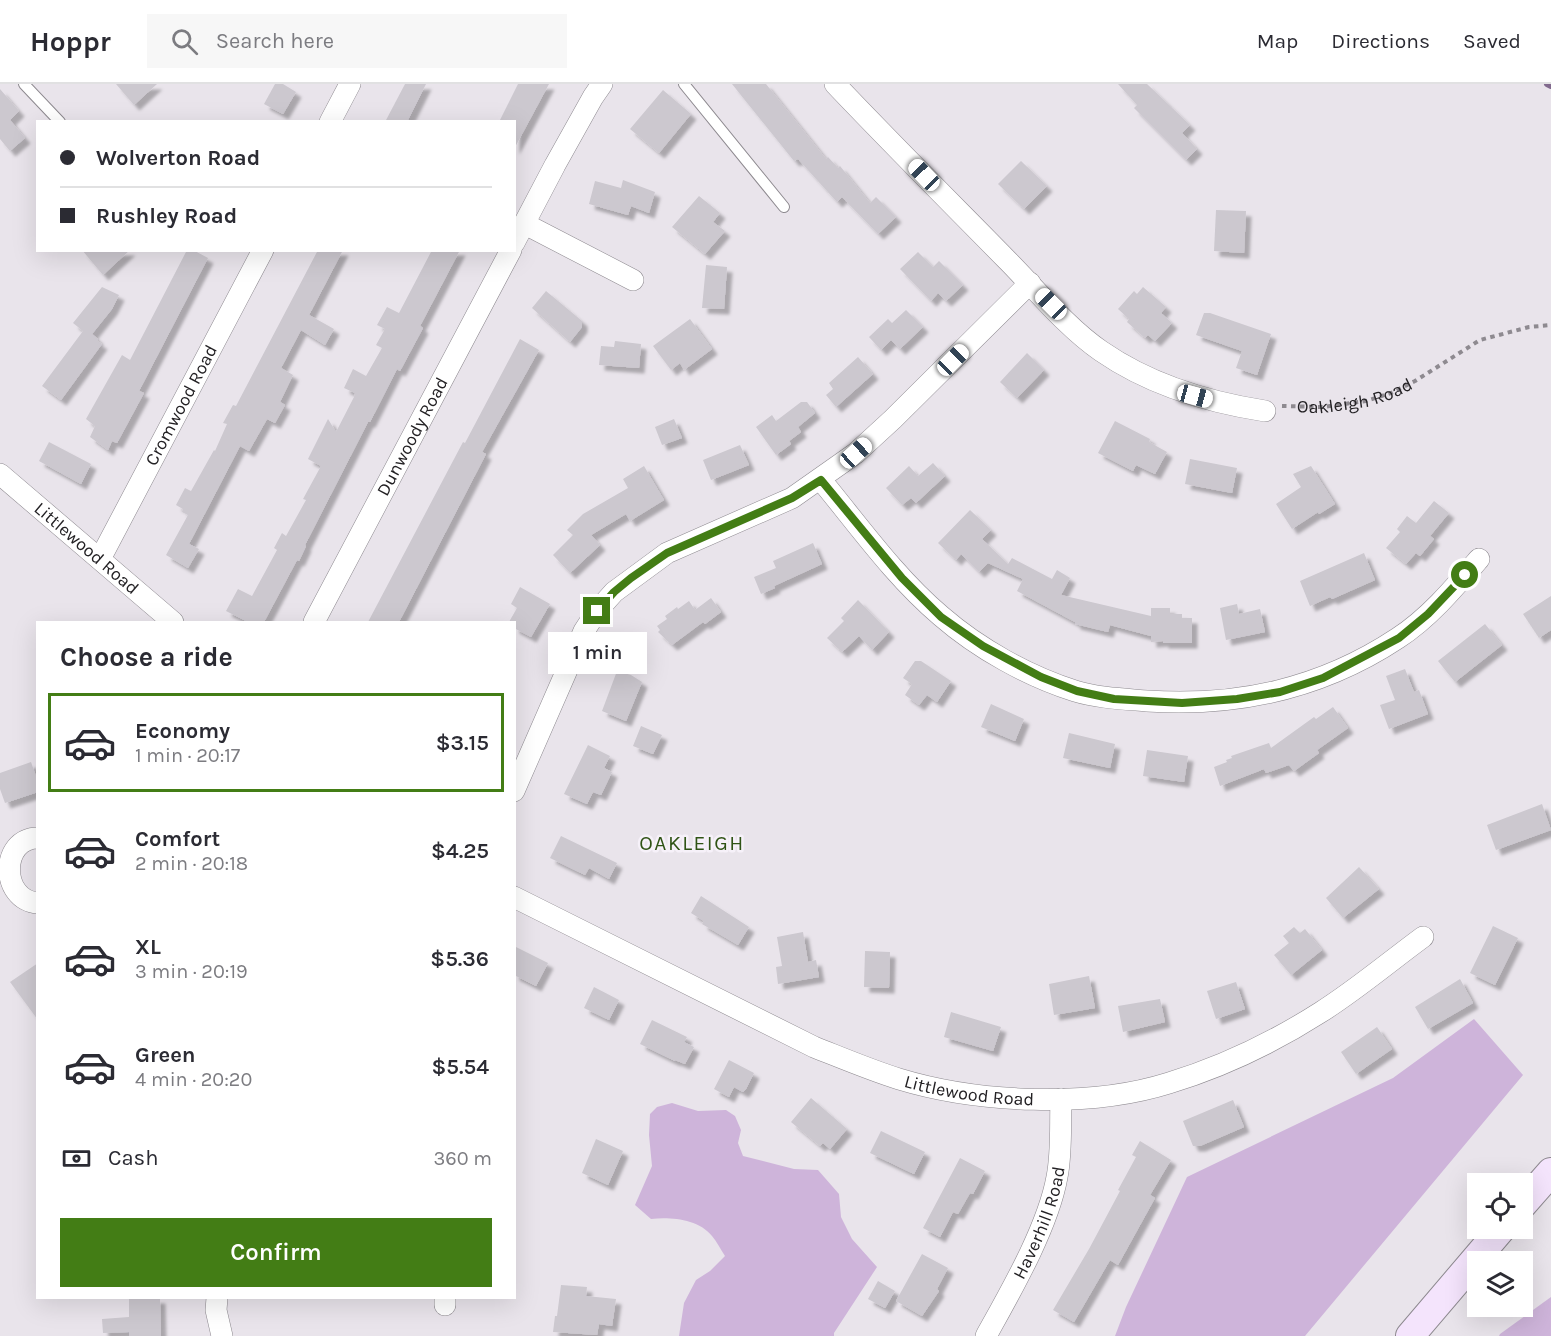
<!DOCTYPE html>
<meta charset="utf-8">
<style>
:root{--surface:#fff;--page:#f7f7f7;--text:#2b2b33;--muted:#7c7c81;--line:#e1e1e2;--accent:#437d15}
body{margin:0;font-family:Karla,sans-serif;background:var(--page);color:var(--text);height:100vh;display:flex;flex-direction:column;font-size:22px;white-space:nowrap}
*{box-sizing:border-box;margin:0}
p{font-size:20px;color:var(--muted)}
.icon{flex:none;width:33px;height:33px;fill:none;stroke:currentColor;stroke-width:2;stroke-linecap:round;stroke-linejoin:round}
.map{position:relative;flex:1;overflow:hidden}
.side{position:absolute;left:36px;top:537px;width:480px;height:678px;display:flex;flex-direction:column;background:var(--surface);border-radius:0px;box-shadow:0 6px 24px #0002}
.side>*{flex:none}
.banner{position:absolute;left:36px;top:36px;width:480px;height:132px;border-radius:0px;box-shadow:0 6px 24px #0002;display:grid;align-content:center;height:132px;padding:0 24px;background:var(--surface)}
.fabs{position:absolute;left:1467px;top:1089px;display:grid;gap:12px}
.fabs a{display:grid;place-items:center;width:66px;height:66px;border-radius:0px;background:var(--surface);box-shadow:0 6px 24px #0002;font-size:30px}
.end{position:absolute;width:27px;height:27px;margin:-14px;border:8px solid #437d15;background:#fff;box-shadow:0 0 0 3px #fff}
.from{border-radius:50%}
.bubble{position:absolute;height:42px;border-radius:0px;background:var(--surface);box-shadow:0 6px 24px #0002;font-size:20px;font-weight:600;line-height:42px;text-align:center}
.car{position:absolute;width:18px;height:36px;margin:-18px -9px;border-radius:8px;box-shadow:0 0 4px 2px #0007;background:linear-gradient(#fff 24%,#345 0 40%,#fff 0 76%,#345 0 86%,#fff 0)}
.banner b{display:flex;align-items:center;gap:21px;height:57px;font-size:22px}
.banner b+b{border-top:2px solid var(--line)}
.banner i{width:15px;height:15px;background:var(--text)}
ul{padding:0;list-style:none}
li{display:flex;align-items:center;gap:18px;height:99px;margin:0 12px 9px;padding:0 12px;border:3px solid transparent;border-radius:0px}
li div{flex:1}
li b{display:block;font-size:22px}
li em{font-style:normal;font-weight:600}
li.current{border-color:var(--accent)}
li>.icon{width:54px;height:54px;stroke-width:1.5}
h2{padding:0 24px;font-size:27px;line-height:72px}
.pay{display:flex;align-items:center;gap:15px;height:66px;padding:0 24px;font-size:22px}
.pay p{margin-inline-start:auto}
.primary-button{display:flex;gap:12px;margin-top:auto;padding:12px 24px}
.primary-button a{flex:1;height:69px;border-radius:0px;background:var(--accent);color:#fff;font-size:24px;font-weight:600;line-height:69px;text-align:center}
header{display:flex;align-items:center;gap:36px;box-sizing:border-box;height:84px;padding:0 30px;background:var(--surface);border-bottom:2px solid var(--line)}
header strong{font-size:28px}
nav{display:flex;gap:33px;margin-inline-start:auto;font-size:21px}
.search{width:420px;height:54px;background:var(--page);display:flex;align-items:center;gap:15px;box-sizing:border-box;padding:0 21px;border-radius:0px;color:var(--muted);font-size:22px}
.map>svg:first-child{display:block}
.green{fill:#ceb4da}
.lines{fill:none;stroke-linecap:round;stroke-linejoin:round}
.stream{stroke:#826a8e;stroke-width:6}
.building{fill:#ccc8cf;filter:url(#shadow)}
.lane-casing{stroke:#8d898f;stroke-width:12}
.street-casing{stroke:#8d898f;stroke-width:22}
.secondary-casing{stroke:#8d898f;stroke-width:30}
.path{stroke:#8e8a90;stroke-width:4;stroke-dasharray:4.5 4.5;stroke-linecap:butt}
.lane{stroke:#fff;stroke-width:10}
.street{stroke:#fff;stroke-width:21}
.secondary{stroke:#f4e4fc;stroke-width:28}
.route{stroke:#437d15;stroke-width:8}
.labels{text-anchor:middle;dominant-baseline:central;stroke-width:5;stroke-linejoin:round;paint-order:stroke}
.street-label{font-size:18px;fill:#232124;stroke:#f6f1f9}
.quarter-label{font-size:21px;letter-spacing:1.5px;fill:#2f5315;stroke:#f6f1f9}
</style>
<header>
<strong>Hoppr</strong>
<div class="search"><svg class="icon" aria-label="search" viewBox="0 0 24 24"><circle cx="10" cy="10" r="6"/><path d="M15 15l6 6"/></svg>Search here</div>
<nav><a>Map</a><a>Directions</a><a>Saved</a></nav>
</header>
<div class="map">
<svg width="1551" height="1252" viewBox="0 0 1551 1252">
<defs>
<filter id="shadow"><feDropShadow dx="5.5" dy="5.5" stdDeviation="1.5" flood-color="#0004"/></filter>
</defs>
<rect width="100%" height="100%" fill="#e9e4eb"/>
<g class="green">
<path d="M1474,935l49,56 -218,261h-190l11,-29 61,-130 206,-99z"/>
<path d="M672,1019l26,8 28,-1 9,6 6,14 -3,13 5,13 51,13 24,1 21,24 2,23 11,22 25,28 -43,66v3h-155l5,-33 12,-23 14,-9 15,-15c-4,-6 -8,-14 -13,-20 -14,-17 -41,-19 -61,-17l-16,-14 17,-39 -3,-31 1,-21 7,-7z"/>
<path d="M1551,1213v39h-52l1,-2z"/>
</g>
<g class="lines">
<path class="stream" d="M1547,0l4,2"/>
</g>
<g class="building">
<path d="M116,0h41l-23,21z"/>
<path d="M275,0h8l13,8 -13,22 -19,-10z"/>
<path d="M405,0h21l-19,38h-22z"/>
<path d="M518,0h31l-35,65v-27h-15z"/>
<path d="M732,0h34l60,75 2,-2 10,11 2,-2 30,37 6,-6 20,20 -18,17 -36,-37 -5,5 -39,-43 -4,2z"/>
<path d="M1118,0h29l43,41 -8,8 15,16 -11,11 -52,-52 3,-3z"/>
<path d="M0,5l19,22 -9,9 15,18 -15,13 -10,-12z"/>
<path d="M663,6l28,24 -32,39 -29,-24z"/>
<path d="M1021,77l26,25 -23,23 -26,-25z"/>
<path d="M623,96l32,12 -6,21 -18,-7 -3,9 -39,-11 6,-23 26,7z"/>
<path d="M699,112l21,17 -7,9 12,9 -20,23 -33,-27z"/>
<path d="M1216,126l30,1 -2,42 -30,-2z"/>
<path d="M82,166h48l-27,25z"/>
<path d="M187,166h6l15,8 -69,133 5,2 -27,50 -5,-2 -4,9 -18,-13 5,-11 -9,-7 36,-64 8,5z"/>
<path d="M318,166h25l-34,65 25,14 -9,16 -24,-15 -20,38 12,7 -13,27 5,3 -10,18 -8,-4 -18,32 -9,-5 -51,98 10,5 -11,19 -22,-13 22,-40 -6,-3 1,-3 -7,-4 9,-17 6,3 23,-41 1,1 12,-27 -4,-1 10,-18 3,1z"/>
<path d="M432,166h28l-40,76 3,2 -23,43 -3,-2 -27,53h-2l-63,123 1,1 -7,15 -2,-1 -33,62h-16l-22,-11 12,-22 14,7 25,-46 -3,-2 8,-15 4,3 20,-36 -3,-1 18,-33 -13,-7 20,-40 8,13 18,-35 1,-4 -11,-5 9,-19 13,7 16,-28 -6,-3 9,-16 -8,-4 10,-18 12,6z"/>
<path d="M918,168l15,15 6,-6 24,24 -17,16 -8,-8 -7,8 -31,-32z"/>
<path d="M706,181l21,2 -3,42 -22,-1z"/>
<path d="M102,203l17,8 -7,14 -20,25 6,5 -1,2 5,3 -41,56 -19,-14 41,-55 -10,-8z"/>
<path d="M1143,203l23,20 -5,6 11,10 -17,18 -7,-6 -3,3 -18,-16 2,-3 -11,-10 16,-18 3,3z"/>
<path d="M546,207l36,30v6l-12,15 -38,-34z"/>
<path d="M906,226l17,17 -23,22 -9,-9 -10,10 -12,-13 19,-18 4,4z"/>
<path d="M1204,229h6l61,21 -14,41 -21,-7 6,-17 -46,-16z"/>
<path d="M690,235l22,30 -28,21 -4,-7 -9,7 -18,-24z"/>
<path d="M520,255l19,11 -57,102 4,2 -87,168h-31l95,-180 2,1z"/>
<path d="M615,257l26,3 -2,24 -40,-3 2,-19 13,1z"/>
<path d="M1027,269l17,17 -27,28 -17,-16z"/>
<path d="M858,273l15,17 -37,33 -10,-12 7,-6 -4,-6z"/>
<path d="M801,318h6l8,11 -17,14 3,5 -12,9 2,3 -15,11 -20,-28 16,-12 4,6z"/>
<path d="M674,335l8,19 -20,7 -7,-18z"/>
<path d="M1115,337l35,18 -1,3 18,10 -12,22 -19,-9 -3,6 -35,-18z"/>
<path d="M49,358l42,22 -10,20 -42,-23z"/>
<path d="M740,361l9,20 -38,15 -8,-20z"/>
<path d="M1190,375l47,9 -5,25 -47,-9z"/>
<path d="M933,379l12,13 -29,27 -5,-5 -9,7 -16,-17 23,-22 9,10z"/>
<path d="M644,382l20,34 -34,21 -4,-7 -35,21 9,10 -30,28 -17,-18 20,-20 -6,-5 16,-16 45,-26 -5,-9z"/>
<path d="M1311,382l24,38 -16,10 -1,-2 -26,17 -16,-25 25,-17 -8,-13z"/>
<path d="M1434,417l15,12 -19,23 4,3 -14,17 -4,-3 -10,11 -20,-16 14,-16 -3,-3 10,-13 9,7z"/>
<path d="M970,426l21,20 -9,9 26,25 4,-6 40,21 5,-9 13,8 -9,17 90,21v-8h19v6h12v4h10v25h-29v-2l-12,1v-6l-41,-11 -2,7 -33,-8v-2l-58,-31 6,-12 -35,-16 -9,9 -18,-18 -5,6 -18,-17z"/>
<path d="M813,459l9,21 -48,22 1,2 -14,6 -7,-17 22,-9 -3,-7z"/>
<path d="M1364,469l11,27 -43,19 -2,-2 -20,9 -10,-25z"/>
<path d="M520,503l30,17 -19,33 -17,-9v-6h-5l8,-14 -6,-4z"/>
<path d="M1551,512v34l-12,8 -16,-24z"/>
<path d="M711,514l10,14 -16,12 -2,-2 -31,23 -14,-13 2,-2 -3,-4 10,-7 -2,-3 12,-9 1,2 11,-8 6,9z"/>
<path d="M858,516l31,32 -17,18 -13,-14 -17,16 -15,-14 17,-17 -3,-3z"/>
<path d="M1237,520l2,10 21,-5 5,23 -39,8 -6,-32z"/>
<path d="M1485,540l17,21 -47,37 -17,-21z"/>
<path d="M915,577h6l30,20 -14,21 -10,-7 -8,10 -14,-10 7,-11 -9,-6z"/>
<path d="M1405,585l9,23 5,-2 9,24 -39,15 -9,-24 15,-5 -9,-24z"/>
<path d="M617,587l14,4 11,7 -16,39 -24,-10z"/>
<path d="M991,620l33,15 -9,22 -34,-14z"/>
<path d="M1333,623l15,21 -31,22 2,3 -25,18 -5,-6 -23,8 -2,-4 -44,17 -6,-19 13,-5 -1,-2 6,-2 -1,-2 38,-13 2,5 43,-31 2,2z"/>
<path d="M641,642l21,9 -9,19 -20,-8z"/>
<path d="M1069,649l46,11 -5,24 -47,-10z"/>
<path d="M588,661l22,11 -6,12 8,4 -11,23 -8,-3 -6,12 -23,-10z"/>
<path d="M1147,666l41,6 -4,26 -41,-6z"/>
<path d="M31,678l7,20v10l-33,11 -5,-14v-16z"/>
<path d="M1542,720l9,26 -55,20 -9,-25z"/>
<path d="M561,752l56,27 -8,16 -20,-11 -4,7 -35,-17z"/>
<path d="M1359,783l20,22 -36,29 -17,-20z"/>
<path d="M701,812l48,31 -11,18 -36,-21 2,-3 -13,-8z"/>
<path d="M1493,842l25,12 -23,47 -25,-12z"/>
<path d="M1294,843l6,6 5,-4 17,21 -31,25 -17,-20 15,-12 -6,-7z"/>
<path d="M803,848l5,30 8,-2 3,17 -41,7 -2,-17 6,-1 -5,-29z"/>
<path d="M514,862l34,17 -12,23 -22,-11z"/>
<path d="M865,867l25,1 -1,36 -25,-1z"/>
<path d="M38,879v57l-28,-38z"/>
<path d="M1089,892l6,32 -41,7 -5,-31z"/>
<path d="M1460,895l13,24 -45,26 -13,-22z"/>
<path d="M1236,898l9,27 -29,10 -9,-28z"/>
<path d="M594,903l25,13 -10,20 -25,-12z"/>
<path d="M1160,915l5,23 -42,10 -5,-26z"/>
<path d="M951,928l50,15 -8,24 -49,-14z"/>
<path d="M652,936l35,17 -3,5 10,5 -9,17 -10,-4v1l-35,-17z"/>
<path d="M1377,943l15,22 -36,25 -15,-22z"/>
<path d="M729,976l25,13 -8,16 -3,3 -9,-5 -5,10 -15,-8z"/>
<path d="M811,1014l36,31 -17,20 -7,-6 -3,3 -29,-24z"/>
<path d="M1233,1016l11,27 -44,19h-7l-10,-25z"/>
<path d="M881,1047l44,21 -11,22 -44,-21z"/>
<path d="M596,1055l27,12 -15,34 -26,-12z"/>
<path d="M1140,1057l31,19 -21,35 5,3 -37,67 -8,-5 -36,62 -21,-12 36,-61 31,-58 -2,-1 18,-33 -4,-2z"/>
<path d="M960,1074l25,13 -12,23 -3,-1 -12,21 -5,-2 -13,25 -17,-9z"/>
<path d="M922,1170l26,14 -11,21 2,2 -17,25 -26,-15z"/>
<path d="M878,1197l17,10 -10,17 -17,-9z"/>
<path d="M561,1201l26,2 -1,9 30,3 -4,27 -13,-2 -2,11 -44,-3 2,-16h2z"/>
<path d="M129,1214h31l1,38h-32v-4l-26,1 -1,-14 27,-2z"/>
</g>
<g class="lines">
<g class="lane-casing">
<g id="lane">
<path d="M24,0l36,38"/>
<path d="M684,0l100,123"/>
</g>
</g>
<g class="street-casing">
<g id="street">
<path d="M835,0c56,59 114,117 171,175 30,30 60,68 95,92 49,34 106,51 164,60"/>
<path d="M330,38l20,-38"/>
<path d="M525,140l108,56"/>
<path d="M514,159l41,-78 38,-68 9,-13"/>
<path id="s2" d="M0,390l173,148"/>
<path d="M821,396c38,46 74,97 120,136 38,33 87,60 134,75 23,7 48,8 72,10 91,6 174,-12 251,-63 31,-20 57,-51 81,-79"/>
<path id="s3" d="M100,475l163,-309"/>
<path id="s4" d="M314,538l197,-372"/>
<path d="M514,707l70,-160 13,-20 17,-19 53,-39 125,-55 64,-45 37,-34 137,-136"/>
<path d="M38,754c-38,0 -38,62 0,65"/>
<path id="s5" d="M514,813l300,150c28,11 56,23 85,32 79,24 191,29 270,4 53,-16 105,-41 152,-71 35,-22 68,-50 102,-75"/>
<path d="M217,1214l-1,12 6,26"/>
<path d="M445,1214v7"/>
<path id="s6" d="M986,1252c25,-45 62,-109 71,-159 5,-25 3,-52 4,-78"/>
</g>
</g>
<g class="secondary-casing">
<g id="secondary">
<path d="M1522,1121l29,-33"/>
<path d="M1410,1252l92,-108"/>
</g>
</g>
<path class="path" id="s1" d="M1282,322l41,1 43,-6 25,-8 24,-12 65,-41 49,-13 22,-2"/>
<use href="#lane" class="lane"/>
<use href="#street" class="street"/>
<use href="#secondary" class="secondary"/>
</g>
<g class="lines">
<path class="route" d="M597,527l17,-19 17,-14 36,-25 125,-55 29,-18 81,98 39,39 42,29 58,31 36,14 37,8 68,4 55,-4 43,-7 43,-14 76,-40 29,-24 37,-39"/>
</g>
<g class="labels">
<g class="street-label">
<text stroke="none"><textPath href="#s1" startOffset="74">Oakleigh Road</textPath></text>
<text stroke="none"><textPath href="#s3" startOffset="174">Cromwood Road</textPath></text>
<text stroke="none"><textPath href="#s4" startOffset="210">Dunwoody Road</textPath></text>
<text stroke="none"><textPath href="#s2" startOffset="114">Littlewood Road</textPath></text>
<text stroke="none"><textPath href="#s5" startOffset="498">Littlewood Road</textPath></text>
<text stroke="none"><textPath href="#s6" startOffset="126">Haverhill Road</textPath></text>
</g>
<g class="quarter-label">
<text x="692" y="759">OAKLEIGH</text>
</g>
</g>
</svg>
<div class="fabs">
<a><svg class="icon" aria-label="locate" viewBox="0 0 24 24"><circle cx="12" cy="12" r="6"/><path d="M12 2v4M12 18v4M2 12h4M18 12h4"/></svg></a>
<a><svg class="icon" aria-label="layers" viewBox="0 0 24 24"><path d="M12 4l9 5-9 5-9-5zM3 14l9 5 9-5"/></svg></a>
</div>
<i class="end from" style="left:1465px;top:491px"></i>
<i class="end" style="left:597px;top:527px"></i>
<div class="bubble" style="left:548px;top:548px;width:99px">1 min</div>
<i class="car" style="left:924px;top:91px;rotate:316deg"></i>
<i class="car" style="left:1051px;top:220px;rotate:315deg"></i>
<i class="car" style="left:953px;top:276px;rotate:45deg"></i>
<i class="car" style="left:1195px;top:312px;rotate:105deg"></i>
<i class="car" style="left:856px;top:369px;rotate:48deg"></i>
<div class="banner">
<b><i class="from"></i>Wolverton Road</b>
<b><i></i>Rushley Road</b>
</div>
<section class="side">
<h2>Choose a ride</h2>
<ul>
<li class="current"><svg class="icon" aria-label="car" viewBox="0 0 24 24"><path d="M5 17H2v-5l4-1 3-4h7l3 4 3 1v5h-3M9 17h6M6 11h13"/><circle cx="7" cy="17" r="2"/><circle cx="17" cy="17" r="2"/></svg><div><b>Economy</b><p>1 min · 20:17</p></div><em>$3.15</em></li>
<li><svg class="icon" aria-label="car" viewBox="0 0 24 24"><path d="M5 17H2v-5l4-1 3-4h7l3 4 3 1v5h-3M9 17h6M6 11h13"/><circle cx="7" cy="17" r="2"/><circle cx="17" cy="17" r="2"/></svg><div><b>Comfort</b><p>2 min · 20:18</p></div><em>$4.25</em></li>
<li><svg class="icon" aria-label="car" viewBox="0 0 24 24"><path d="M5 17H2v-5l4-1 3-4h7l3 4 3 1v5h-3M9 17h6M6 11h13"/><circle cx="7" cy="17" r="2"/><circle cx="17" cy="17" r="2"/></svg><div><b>XL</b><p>3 min · 20:19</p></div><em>$5.36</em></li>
<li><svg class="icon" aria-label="car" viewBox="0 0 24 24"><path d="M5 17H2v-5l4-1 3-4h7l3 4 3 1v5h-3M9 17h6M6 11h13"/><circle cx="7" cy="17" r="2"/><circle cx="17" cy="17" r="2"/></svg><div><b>Green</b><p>4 min · 20:20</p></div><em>$5.54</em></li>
</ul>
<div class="pay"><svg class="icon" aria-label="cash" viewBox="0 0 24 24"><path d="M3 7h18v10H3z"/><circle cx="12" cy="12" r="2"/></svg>Cash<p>360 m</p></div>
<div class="primary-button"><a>Confirm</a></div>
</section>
</div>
